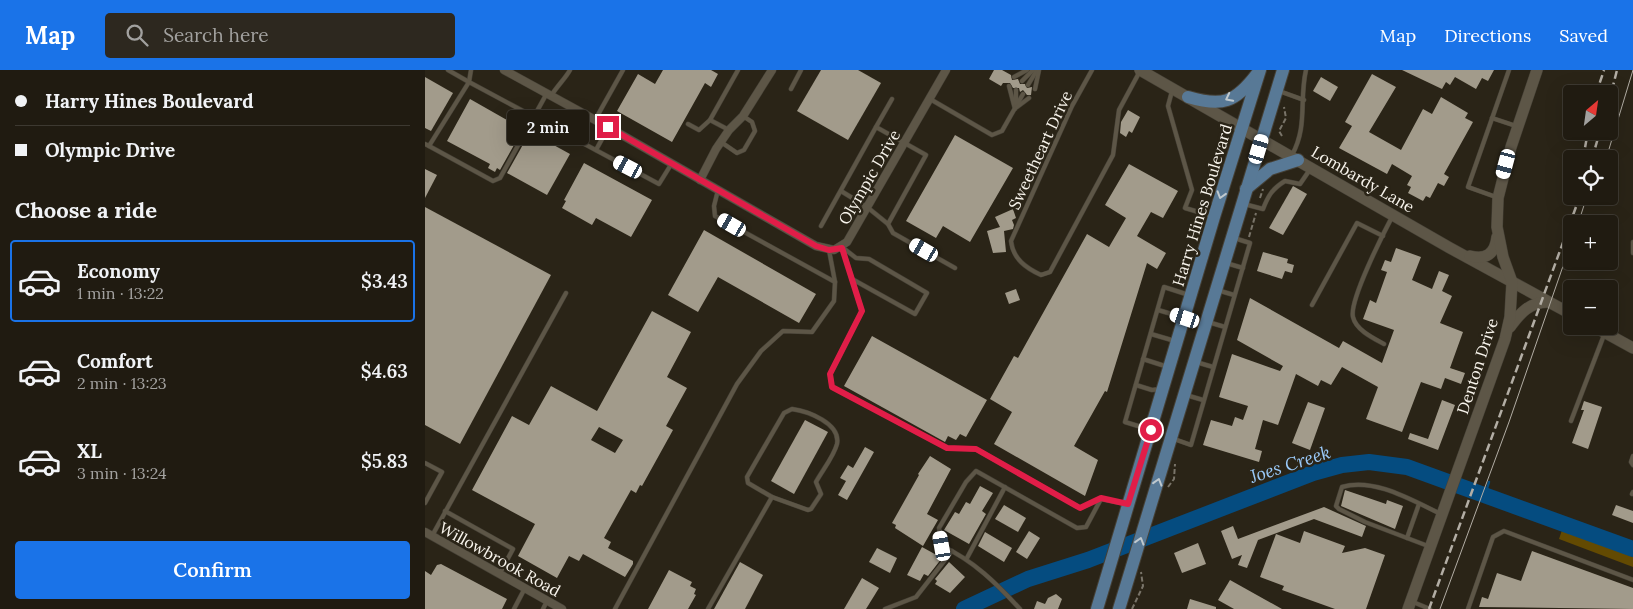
<!DOCTYPE html>
<meta charset="utf-8">
<style>
:root{--surface:#201b11;--page:#2d281f;--text:#f1f3f6;--muted:#a2a19f;--line:#3d3931;--accent:#1a73e8}
body{margin:0;font-family:Lora,serif;background:var(--page);color:var(--text);height:100vh;display:flex;flex-direction:column;font-size:19px;white-space:nowrap}
*{box-sizing:border-box;margin:0}
p{font-size:16px;color:var(--muted)}
.icon{flex:none;width:28px;height:28px;fill:none;stroke:currentColor;stroke-width:2;stroke-linecap:round;stroke-linejoin:round}
.map{position:relative;flex:1;overflow:hidden}
.details{display:flex;flex-direction:column;background:var(--surface);width:425px}
.details>*{flex:none}
.top-card{display:grid;align-content:center;height:110px;padding:0 15px;background:var(--surface)}
.needle{width:32px;rotate:29deg}
.buttons{position:absolute;left:1138px;top:15px;display:grid;gap:10px}
.buttons a{display:grid;place-items:center;width:55px;height:55px;border-radius:5px;background:var(--surface);box-shadow:0 5px 20px #0002,0 0 0 1px var(--line);font-size:25px}
.end{position:absolute;width:22px;height:22px;margin:-11px;border:6px solid #e11d48;background:#fff;box-shadow:0 0 0 2px #fff}
.from{border-radius:50%}
.bubble{position:absolute;height:35px;border-radius:5px;background:var(--surface);box-shadow:0 5px 20px #0002,0 0 0 1px var(--line);font-size:16px;font-weight:600;line-height:35px;text-align:center}
.car{position:absolute;width:15px;height:30px;margin:-15px -8px;border-radius:6px;box-shadow:0 0 4px 1px #0007;background:linear-gradient(#fff 24%,#345 0 40%,#fff 0 76%,#345 0 86%,#fff 0)}
.top-card b{display:flex;align-items:center;gap:18px;height:48px;font-size:19px}
.top-card b+b{border-top:1px solid var(--line)}
.top-card i{width:12px;height:12px;background:var(--text)}
ul{padding:0;list-style:none}
li{display:flex;align-items:center;gap:15px;height:82px;margin:0 10px 8px;padding:0 5px;border:2px solid transparent;border-radius:5px}
li div{flex:1}
li b{display:block;font-size:19px}
li em{font-style:normal;font-weight:600}
li.on{border-color:var(--accent)}
li>.icon{width:45px;height:45px;stroke-width:1.5}
h2{padding:0 15px;font-size:22px;line-height:60px}
.cta{display:flex;gap:10px;margin-top:auto;padding:10px 15px}
.cta a{flex:1;height:58px;border-radius:5px;background:var(--accent);color:#fff;font-size:20px;font-weight:600;line-height:58px;text-align:center}
header{display:flex;align-items:center;gap:30px;box-sizing:border-box;height:70px;padding:0 25px;background:var(--accent);color:#fff}
header strong{font-size:24px}
nav{display:flex;gap:28px;margin-inline-start:auto;font-size:18px}
.search{width:350px;height:45px;background:var(--page);display:flex;align-items:center;gap:12px;box-sizing:border-box;padding:0 18px;border-radius:5px;color:var(--muted);font-size:19px}
main{display:flex;flex:1;min-height:0}
.map>svg:first-child{display:block}
.forest{fill:#634a02}
.lines{fill:none;stroke-linecap:round;stroke-linejoin:round}
.stream{stroke:#054c80;stroke-width:2.5}
.river{stroke:#054c80;stroke-width:16}
.building{fill:#a29b8b;fill-rule:evenodd}
.lane-casing{stroke:#454036;stroke-width:5}
.street-casing{stroke:#454036;stroke-width:9}
.secondary-casing{stroke:#454036;stroke-width:12}
.primary-casing{stroke:#454036;stroke-width:14}
.path{stroke:#797469;stroke-width:2;stroke-dasharray:5 2.5;stroke-linecap:butt}
.lane{stroke:#5d5647;stroke-width:4}
.street{stroke:#5d5647;stroke-width:8}
.secondary{stroke:#5d5647;stroke-width:11}
.primary{stroke:#587996;stroke-width:12}
.tram{stroke:#b3aea5;stroke-width:1}
.rail{stroke:#b3aea5;stroke-width:2.5;stroke-dasharray:8 4;stroke-linecap:butt}
.oneway{stroke:#c0c9ce}
.route{stroke:#e11d48;stroke-width:6}
.labels{text-anchor:middle;dominant-baseline:central;stroke-width:5;stroke-linejoin:round;paint-order:stroke}
.street-label{font-size:16px;fill:#f8f4ec;stroke:#2a2417}
.water-label{font-size:18px;font-style:italic;fill:#9ac9f8;stroke:#2a2417}
</style>
<header>
<strong>Map</strong>
<div class="search"><svg class="icon" aria-label="search" viewBox="0 0 24 24"><circle cx="10" cy="10" r="6"/><path d="M15 15l6 6"/></svg>Search here</div>
<nav><a>Map</a><a>Directions</a><a>Saved</a></nav>
</header>
<main>
<section class="details">
<div class="top-card">
<b><i class="from"></i>Harry Hines Boulevard</b>
<b><i></i>Olympic Drive</b>
</div>
<h2>Choose a ride</h2>
<ul>
<li class="on"><svg class="icon" aria-label="car" viewBox="0 0 24 24"><path d="M5 17H2v-5l4-1 3-4h7l3 4 3 1v5h-3M9 17h6M6 11h13"/><circle cx="7" cy="17" r="2"/><circle cx="17" cy="17" r="2"/></svg><div><b>Economy</b><p>1 min · 13:22</p></div><em>$3.43</em></li>
<li><svg class="icon" aria-label="car" viewBox="0 0 24 24"><path d="M5 17H2v-5l4-1 3-4h7l3 4 3 1v5h-3M9 17h6M6 11h13"/><circle cx="7" cy="17" r="2"/><circle cx="17" cy="17" r="2"/></svg><div><b>Comfort</b><p>2 min · 13:23</p></div><em>$4.63</em></li>
<li><svg class="icon" aria-label="car" viewBox="0 0 24 24"><path d="M5 17H2v-5l4-1 3-4h7l3 4 3 1v5h-3M9 17h6M6 11h13"/><circle cx="7" cy="17" r="2"/><circle cx="17" cy="17" r="2"/></svg><div><b>XL</b><p>3 min · 13:24</p></div><em>$5.83</em></li>
</ul>
<div class="cta"><a>Confirm</a></div>
</section>
<div class="map">
<svg width="1208" height="539" viewBox="0 0 1208 539">
<rect width="100%" height="100%" fill="#2a2417"/>
<path class="forest" d="M1137,460l71,27v10l-74,-28z"/>
<g class="lines">
<path class="stream" d="M1060,425l4,-13"/>
<path class="river" d="M539,539l64,-30 60,-19 225,-87 29,-8 27,-3 38,5 226,82"/>
</g>
<g class="building">
<path d="M238,0h48l7,4 -7,13 -6,-4 -33,59 -55,-31 21,-37 17,10z"/>
<path d="M396,0h37l23,13 -33,57 -51,-29z"/>
<path d="M569,0h8l9,5 1,5 6,-1 2,5h5l2,4 5,-1 -1,8h-4l-4,-5 -3,2 -1,-4h-6l-3,-5h-7l-2,3 -12,-7z"/>
<path d="M977,0h92l-6,11 -6,-3 -6,11 -21,-12 -5,8 -4,-3 -4,7z"/>
<path d="M947,4l24,13 -27,45 32,18 22,-41 9,5 9,-17 27,16 -3,5 8,4 -29,52 5,3 -5,9 -6,-3 -8,15 -4,-2 -3,5 -15,-8 3,-6 -4,-2 5,-9 -20,-12 -5,10 -48,-26 13,-22 -7,-4z"/>
<path d="M0,7l28,16 -22,38 -6,-3z"/>
<path d="M896,7l17,10 -8,14 -17,-10z"/>
<path d="M45,29l53,30 -23,41 -3,-2 -2,4 -7,-4 2,-4 -43,-23z"/>
<path d="M703,40l12,7 -8,16 -3,-2 -3,6 -6,-4 1,-11z"/>
<path d="M105,62l40,22 -23,41 -40,-22z"/>
<path d="M530,65l58,33 -43,74 -27,-16 -7,12 -30,-17z"/>
<path d="M159,93l68,37 -21,37 -35,-19 -4,7 -30,-17 4,-7 -2,-1z"/>
<path d="M704,94l49,27 -15,27 -12,-6 -14,24 29,17 -9,16 -10,-6 -40,129 -2,-1 -31,55 24,14 -13,36 -91,-52 18,-32 -22,-13 24,-43 4,2 69,-124 22,13 17,-29 -21,-13z"/>
<path d="M0,99l12,6 -12,23z"/>
<path d="M868,116l14,8 -24,41 -14,-7z"/>
<path d="M0,137l126,68 -91,169 -35,-19z"/>
<path d="M588,139l3,9 -4,2 2,5 -1,4 -9,2 2,21 -13,1 -6,-22 13,-4 -5,-10z"/>
<path d="M279,160l112,64 -17,29 -81,-46 -20,35 -30,-17z"/>
<path d="M971,178l25,9 -9,23 20,9 7,-18 10,4 -7,16 10,5 -12,27 23,9 -13,36 15,5 -4,11 -16,-6 -4,11 -20,-7 -19,50 -36,-13 12,-32 -36,-20 -11,18 -10,-5 -3,6 -22,-12 -18,51 -15,-5 -8,29 7,2 -3,11 -56,-17 8,-25 21,6 3,-9 8,3 5,-14 -29,-9 13,-43 48,17 3,-5 -46,-26 13,-42 89,50 4,-7 39,22 12,-33 -31,-11 7,-19 6,3 11,-31 -6,-2 4,-10 6,2z"/>
<path d="M838,182l25,7 -1,4 7,2 -2,8 -7,-2 -3,8 -25,-8z"/>
<path d="M591,219l4,11 -11,4 -4,-11z"/>
<path d="M227,241l39,21 -24,45 20,11 -21,38 7,4 -31,56 -2,-1 -4,8 -5,-3 -27,48 7,4 -3,6 25,13v3l-8,13 -42,-23 -4,7 -10,-5 -12,22 -39,-22 17,-32 -63,-34 40,-74 17,9 22,-39 46,25zM174,357l24,13 -8,13 -24,-13z"/>
<path d="M447,266l115,64 -21,37 -6,-3 -4,6 -8,-4 -3,6 -101,-56z"/>
<path d="M1017,330l13,5 -17,45 -30,-11 2,-6 18,6z"/>
<path d="M1159,331l18,6 -14,42 -16,-6 12,-33h-3z"/>
<path d="M883,332l17,6 -15,42 -18,-7z"/>
<path d="M380,350l23,12 -34,62 -23,-13z"/>
<path d="M440,377l9,5 -27,48 -9,-5 8,-14 -6,-3 8,-13 5,3z"/>
<path d="M505,386l21,13 -24,45 11,6 -15,26 -28,-18 1,-3 -4,-2 27,-48 -1,-1z"/>
<path d="M555,416l13,7 -11,18 4,3 -17,30 -25,-14 11,-18 4,2 7,-12 4,2z"/>
<path d="M920,420l41,14 1,-4 16,6 -8,23 -54,-23z"/>
<path d="M579,435l22,13 -8,14 -23,-13z"/>
<path d="M1191,435l17,6v12l-21,-8z"/>
<path d="M899,437l42,19 -4,11 -48,-18 -56,21 -11,28 -9,-3 4,-10 -10,4 -11,-28 12,-5 5,13z"/>
<path d="M604,461l11,7 -13,21 -11,-7z"/>
<path d="M879,461l41,15 -3,7 23,-5 20,7 -19,54h-31l-53,-19 2,-4 -24,-9 16,-43 24,9z"/>
<path d="M560,462l27,16 -8,14 -26,-16z"/>
<path d="M773,473l8,21 -24,9 -8,-20z"/>
<path d="M497,477l20,11 -14,18 -4,-2 -4,7 -13,-6z"/>
<path d="M452,478l20,10 -7,15 -21,-11z"/>
<path d="M1107,481l101,37v21l-154,-2 3,-10 6,2 9,-26 24,8z"/>
<path d="M315,492l23,13 -18,34h-31z"/>
<path d="M524,492l16,15 -15,16 -15,-9 2,-3 -2,-2z"/>
<path d="M16,494l66,35 -5,10h-77v-38l6,4 6,-10z"/>
<path d="M244,500l23,12 -2,4 6,3 -2,5 2,1 -8,14h-40z"/>
<path d="M437,508l17,10 -13,21h-22z"/>
<path d="M805,510l52,29h-48l-16,-9z"/>
<path d="M631,524l6,5 -4,10h-24l3,-8 8,3 3,-6z"/>
<path d="M765,529l26,8v2h-29z"/>
</g>
<g class="lines">
<g class="lane-casing">
<g id="lane">
<path d="M46,0l-2,12 190,102 13,-21"/>
<path d="M667,0l-20,36 -61,135c2,18 15,27 30,34l9,-3 63,-117 6,-45 21,-39"/>
<path d="M589,7l13,-7"/>
<path d="M597,11l11,-11"/>
<path d="M603,15l9,-15"/>
<path d="M584,16l6,23"/>
<path d="M366,19l10,-19"/>
<path d="M610,19l4,-19"/>
<path d="M747,21l-4,15 24,84 -7,18 27,8"/>
<path d="M854,21l25,9"/>
<path d="M126,26c6,-10 14,-17 19,-26"/>
<path d="M505,29l62,36 10,-4 21,-37"/>
<path d="M591,34v-14"/>
<path d="M592,37l12,-9"/>
<path d="M1067,48l24,8"/>
<path d="M170,50l28,-50"/>
<path d="M263,54l11,6 11,-10"/>
<path d="M304,60l-19,-10 28,-50"/>
<path d="M296,72l16,11 7,-3 11,-19 -3,-9 -9,-6"/>
<path d="M0,74l4,2 40,-64 -21,-12"/>
<path d="M4,76l64,35 7,-3 47,-85"/>
<path d="M171,80l12,-22"/>
<path d="M867,85c16,-29 7,-55 14,-85"/>
<path d="M293,120l-4,16 1,10 120,66"/>
<path d="M416,121l26,16 21,17 38,-69 -50,-28 16,-28"/>
<path d="M1071,127l-28,-10 41,-117"/>
<path d="M819,134l19,5c5,-13 9,-20 22,-28l15,3 11,-16"/>
<path d="M463,154l5,9 62,35"/>
<path d="M396,156l55,-99"/>
<path d="M1208,172v11"/>
<path d="M417,177l20,64 -32,63 2,13 115,61 29,1 104,59 21,-9 25,5"/>
<path d="M417,177l14,11 13,1 58,34 -12,21 -63,-35"/>
<path d="M801,193l17,5"/>
<path d="M792,220l17,5"/>
<path d="M887,235l45,-82 26,13"/>
<path d="M733,240l24,7"/>
<path d="M783,252l17,5"/>
<path d="M726,264l24,7"/>
<path d="M959,274c-11,-6 -28,-14 -31,-27 -4,-16 30,-83 39,-100"/>
<path d="M718,289l25,8"/>
<path d="M771,292l17,5"/>
<path d="M711,315l16,5 8,-1"/>
<path d="M761,325l17,5"/>
<path d="M367,339c15,2 49,14 45,35 -3,12 -15,27 -21,38l5,12 -10,15 -3,1 -36,-13 -24,-14 -1,-6 37,-64z"/>
<path d="M1146,351l33,-86"/>
<path d="M723,359l-23,-7 39,-135 25,8"/>
<path d="M749,369l17,6 59,-202 -16,-5"/>
<path d="M1208,386l-2,6 2,3"/>
<path d="M0,393l17,9 -17,31"/>
<path d="M1207,424l1,-2"/>
<path d="M20,441l68,38 -13,24"/>
<path d="M7,466l134,-243"/>
<path d="M982,468l12,-34"/>
<path d="M1003,476l-63,-24 -26,-13 -3,-3 6,-19c32,-10 71,14 99,27"/>
<path d="M542,488l38,-71"/>
<path d="M988,532l17,7"/>
<path d="M89,539l11,-21"/>
<path d="M118,539l4,-8"/>
<path d="M190,539l122,-225 24,-33 22,-20 29,1 22,-31 1,-19 -6,-32"/>
<path d="M283,539l64,-112"/>
<path d="M460,539l31,-12 36,-46"/>
<path d="M595,539c-24,-26 -46,-48 -78,-63l-3,-18 27,-46 10,-11 101,57 9,-1 15,-28"/>
<path d="M1043,539l25,-72 11,-6 129,49"/>
</g>
</g>
<g class="street-casing">
<g id="street">
<path d="M79,0l104,57 208,119 18,4 13,-8 99,-172"/>
<path d="M275,110l16,-31 13,-19 14,-14 29,-46"/>
<path d="M0,462l137,77"/>
</g>
</g>
<g class="secondary-casing">
<g id="secondary">
<path d="M715,0l310,178 121,66"/>
<path d="M1045,186c16,4 25,-2 27,-19"/>
<path d="M1168,256l40,22"/>
<path d="M1085,257c10,-14 20,-25 38,-25"/>
<path d="M983,539l97,-270 5,-22 2,-35 -9,-25 -6,-30 1,-29 13,-51 26,-77"/>
</g>
</g>
<g class="primary-casing">
<g id="primary">
<path d="M763,27c34,10 47,6 69,-23"/>
<path d="M821,119l24,-20 28,-9"/>
<path d="M672,539l117,-392 46,-147"/>
<path d="M694,539l164,-539"/>
</g>
</g>
<g class="path">
<path d="M857,66l-3,-5 7,-13 -2,-11"/>
<path d="M835,128l3,-9"/>
<path d="M824,167l7,-24"/>
<path d="M743,417l6,-8 1,-15"/>
<path d="M707,539l11,-23 -2,-14"/>
</g>
<use href="#lane" class="lane"/>
<use href="#street" class="street"/>
<use href="#secondary" class="secondary"/>
<use href="#primary" class="primary"/>
<g class="tram">
<path d="M1181,89l27,-89"/>
<path d="M1153,154l9,-28"/>
<path d="M1015,539l69,-187 62,-179"/>
</g>
<g class="rail">
<path d="M1171,24l8,-24"/>
<path d="M1184,32l8,-32"/>
<path d="M1158,89l5,-28"/>
<path d="M1167,89l8,-28"/>
<path d="M1004,539l151,-413"/>
</g>
</g>
<defs><path id="oneway-chevron" d="M-2-3.5L2.5 0L-2 3.5" fill="none" stroke-width="1.6" stroke-linecap="round" stroke-linejoin="round" transform="scale(1.25)"/></defs>
<g class="oneway">
<use href="#oneway-chevron" transform="translate(804 28) rotate(153)"/>
<use href="#oneway-chevron" transform="translate(796 125) rotate(107)"/>
<use href="#oneway-chevron" transform="translate(733 412) rotate(-73)"/>
<use href="#oneway-chevron" transform="translate(715 471) rotate(-73)"/>
</g>
<g class="lines">
<path class="route" d="M183,57l208,119 13,4 13,-2 20,63 -32,63 2,13 115,61 29,1 104,59 21,-10 27,6 23,-74"/>
</g>
<g class="labels">
<g class="street-label">
<text transform="translate(615 80) rotate(-65)">Sweetheart Drive</text>
<text transform="translate(444 107) rotate(-60)">Olympic Drive</text>
<text transform="translate(938 109) rotate(30)">Lombardy Lane</text>
<text transform="translate(777 135) rotate(-73)">Harry Hines Boulevard</text>
<text transform="translate(1052 296) rotate(-72)">Denton Drive</text>
<text transform="translate(75 489) rotate(29)">Willowbrook Road</text>
</g>
<g class="water-label">
<text transform="translate(865 394) rotate(-18)">Joes Creek</text>
</g>
</g>
</svg>
<div class="buttons">
<a><svg class="needle" viewBox="-14 -14 28 28"><path d="M0-13l5 13h-10z" fill="#e53935"/><path d="M0 13l5-13h-10z" fill="#a2a19f"/></svg></a>
<a><svg class="icon" aria-label="locate" viewBox="0 0 24 24"><circle cx="12" cy="12" r="6"/><path d="M12 2v4M12 18v4M2 12h4M18 12h4"/></svg></a>
<a>+</a>
<a>−</a>
</div>
<i class="end from" style="left:726px;top:360px"></i>
<i class="end" style="left:183px;top:57px"></i>
<div class="bubble" style="left:82px;top:40px;width:82px">2 min</div>
<i class="car" style="left:834px;top:79px;rotate:17deg"></i>
<i class="car" style="left:1081px;top:94px;rotate:195deg"></i>
<i class="car" style="left:203px;top:97px;rotate:298deg"></i>
<i class="car" style="left:307px;top:155px;rotate:300deg"></i>
<i class="car" style="left:499px;top:180px;rotate:300deg"></i>
<i class="car" style="left:760px;top:248px;rotate:288deg"></i>
<i class="car" style="left:517px;top:476px;rotate:350deg"></i>
</div>
</main>
